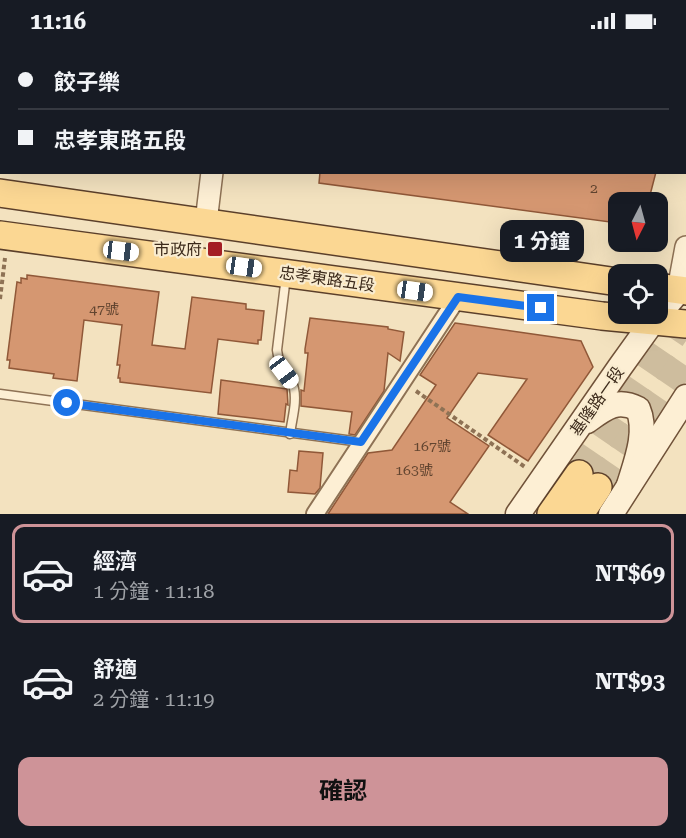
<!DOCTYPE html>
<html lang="zh-TW">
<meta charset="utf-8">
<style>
:root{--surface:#171b24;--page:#242831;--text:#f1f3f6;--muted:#9ea1a6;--line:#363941;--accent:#ce9398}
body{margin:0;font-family:"Roboto Serif","Noto Sans TC",serif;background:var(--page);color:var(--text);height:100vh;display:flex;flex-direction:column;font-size:22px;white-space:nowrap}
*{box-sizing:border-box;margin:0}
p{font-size:20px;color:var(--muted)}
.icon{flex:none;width:33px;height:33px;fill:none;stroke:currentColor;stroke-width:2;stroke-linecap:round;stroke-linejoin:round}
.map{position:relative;height:472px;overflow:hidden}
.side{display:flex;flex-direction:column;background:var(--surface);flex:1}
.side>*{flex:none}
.top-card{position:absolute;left:0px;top:0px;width:687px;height:132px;box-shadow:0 6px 24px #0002;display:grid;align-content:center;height:132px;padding:0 18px;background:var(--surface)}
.needle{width:39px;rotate:186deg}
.buttons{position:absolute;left:608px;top:150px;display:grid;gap:12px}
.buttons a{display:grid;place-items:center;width:60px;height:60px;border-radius:12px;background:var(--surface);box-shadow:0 6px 24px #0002;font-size:30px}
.end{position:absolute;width:27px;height:27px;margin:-14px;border:8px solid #1a73e8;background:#fff;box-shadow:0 0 0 3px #fff}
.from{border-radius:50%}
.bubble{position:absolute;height:42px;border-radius:12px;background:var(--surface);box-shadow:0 6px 24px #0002;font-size:20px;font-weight:700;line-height:42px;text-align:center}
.car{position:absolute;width:18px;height:36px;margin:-18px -9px;border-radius:8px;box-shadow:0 0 4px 2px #0007;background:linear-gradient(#fff 24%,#345 0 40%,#fff 0 76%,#345 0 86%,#fff 0)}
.top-card b{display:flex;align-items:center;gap:21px;height:57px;font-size:22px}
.top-card b+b{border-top:2px solid var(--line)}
.top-card i{width:15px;height:15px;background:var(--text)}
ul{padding:10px 0 0;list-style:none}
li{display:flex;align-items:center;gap:18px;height:99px;margin:0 12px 9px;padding:0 6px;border:3px solid transparent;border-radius:12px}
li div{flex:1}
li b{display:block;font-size:22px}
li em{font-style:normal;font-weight:700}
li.current{border-color:var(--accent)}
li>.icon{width:54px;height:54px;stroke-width:1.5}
.primary-button{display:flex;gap:12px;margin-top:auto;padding:12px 18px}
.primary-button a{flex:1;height:69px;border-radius:12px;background:var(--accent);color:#111;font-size:24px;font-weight:700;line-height:69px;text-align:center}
.status{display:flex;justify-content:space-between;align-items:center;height:42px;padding:0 30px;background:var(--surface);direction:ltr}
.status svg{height:16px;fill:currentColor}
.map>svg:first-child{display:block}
.building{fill:#d59771;stroke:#905838;stroke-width:1.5}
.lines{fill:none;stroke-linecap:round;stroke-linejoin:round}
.primary-tunnel{stroke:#cebd9e;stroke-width:27;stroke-dasharray:27 14;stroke-linecap:butt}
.service-casing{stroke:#8e7255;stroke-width:11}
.minor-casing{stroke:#8e7255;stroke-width:20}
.tertiary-casing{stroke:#8e7255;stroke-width:24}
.secondary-casing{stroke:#705239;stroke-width:27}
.primary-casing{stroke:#5b3f2a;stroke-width:30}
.path{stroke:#8e7255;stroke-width:4;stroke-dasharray:4.5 3;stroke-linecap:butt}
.service{stroke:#fdefd4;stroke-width:8}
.minor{stroke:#fdefd4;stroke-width:16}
.tertiary{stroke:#fdefd4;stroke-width:21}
.secondary{stroke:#fdefd4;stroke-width:24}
.primary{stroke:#fbd793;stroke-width:27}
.route{stroke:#1a73e8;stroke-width:8}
.poi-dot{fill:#a41e24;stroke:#f9ecd0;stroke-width:2}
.labels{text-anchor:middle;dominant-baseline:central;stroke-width:4.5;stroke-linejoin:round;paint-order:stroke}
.number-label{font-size:14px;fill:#624530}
.poi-label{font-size:16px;fill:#3c2a1b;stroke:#f9ecd0;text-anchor:end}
.street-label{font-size:16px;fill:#3c2a1b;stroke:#f9ecd0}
</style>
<div class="status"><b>11:16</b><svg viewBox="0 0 49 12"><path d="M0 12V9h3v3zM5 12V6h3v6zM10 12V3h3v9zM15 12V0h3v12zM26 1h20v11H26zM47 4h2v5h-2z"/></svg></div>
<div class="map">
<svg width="686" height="472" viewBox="0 0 686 472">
<rect width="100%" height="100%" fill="#f3e2bf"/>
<g class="building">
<path d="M320,130h336l-7,27h-5v3l-31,1 -3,19 -291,-39z"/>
<path d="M27,233l132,17 -7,53 33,4 7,-52 54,7v5l18,2 -3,29h-3v4l-40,-5 -7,54 -91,-11v-4h-2l2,-13h-3l5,-40 -38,-5 -7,61 -24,-3 1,-4 -45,-6 1,-8h-3l10,-78 4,1v-5l6,1z"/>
<path d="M310,276l78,9v2l16,3 -4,29 -12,-8 -4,38 -29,44 -6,-1 3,-22 -51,-6v-16l3,1 4,-38h-3v-4z"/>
<path d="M455,281l126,18 12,26 -65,94 -40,-26 39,-56 -49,-6 -31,45 42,28 -39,56 18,12h-140l40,-61 24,-3 44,-65 -16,-10z"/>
<path d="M221,338l66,9 1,16 -2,-1 -2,18 -66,-8z"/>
<path d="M299,409l24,2 -3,35 -5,6 -27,-2 2,-22 7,1z"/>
</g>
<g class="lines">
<g class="primary-tunnel">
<path d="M579,432l107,-157"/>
<path d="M598,445l88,-129"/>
</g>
<g class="service-casing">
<g id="service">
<path d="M289,2v-2"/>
<path d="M286,234l-9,74c2,19 11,20 16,35 5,15 -1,33 -3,49"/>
<path d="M0,352l361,48"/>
</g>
</g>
<g class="minor-casing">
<path id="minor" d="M315,472l143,-217"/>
</g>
<g class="tertiary-casing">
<g id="tertiary">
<path d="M228,2v-2"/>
<path d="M206,180l6,-50"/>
<path d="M678,248l8,-43"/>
</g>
</g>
<g class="secondary-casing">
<g id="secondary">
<path d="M587,379c18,-13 30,-23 51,-12 10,23 -2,53 -9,76"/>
<path d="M518,472l102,-147 33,-46 33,-39"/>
<path d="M611,472l75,-117"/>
</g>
</g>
<g class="primary-casing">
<g id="primary">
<path d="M0,151l618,89"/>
<path d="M0,193l602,81 84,8"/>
<path d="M657,245l29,4"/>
<path d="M551,472l28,-40"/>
<path d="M580,472l18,-27"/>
</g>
</g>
<g class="path">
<path d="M0,257l5,-41"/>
<path d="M416,349l109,76"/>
</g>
<use href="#service" class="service"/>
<use href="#minor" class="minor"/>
<use href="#tertiary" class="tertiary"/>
<use href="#secondary" class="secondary"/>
<use href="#primary" class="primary"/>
</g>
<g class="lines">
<path class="route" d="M67,361l294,39 97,-145 83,11"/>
</g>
<rect class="poi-dot" x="207" y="199" width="16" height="16" rx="3"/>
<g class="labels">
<g class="number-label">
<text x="594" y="146">2</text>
<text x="104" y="267">47號</text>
<text x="432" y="404">167號</text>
<text x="414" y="428">163號</text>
</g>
<g class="poi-label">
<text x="202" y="207">市政府</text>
</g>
<g class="street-label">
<text transform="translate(327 237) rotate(8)">忠孝東路五段</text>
<text transform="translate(597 359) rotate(-55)">基隆路一段</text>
</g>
</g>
</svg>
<div class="buttons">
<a><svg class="needle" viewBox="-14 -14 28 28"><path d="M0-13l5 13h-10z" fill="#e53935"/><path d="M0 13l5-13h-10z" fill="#9ea1a6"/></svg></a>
<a><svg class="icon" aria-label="locate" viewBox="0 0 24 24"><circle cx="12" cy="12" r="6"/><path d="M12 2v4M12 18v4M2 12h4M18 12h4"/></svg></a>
</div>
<i class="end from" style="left:67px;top:361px"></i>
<i class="end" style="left:541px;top:266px"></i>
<div class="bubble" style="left:500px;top:178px;width:84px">1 分鐘</div>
<i class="car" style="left:121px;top:209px;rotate:97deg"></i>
<i class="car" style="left:244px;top:225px;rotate:98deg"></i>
<i class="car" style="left:415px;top:249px;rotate:98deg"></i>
<i class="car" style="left:284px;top:330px;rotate:143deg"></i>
<div class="top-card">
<b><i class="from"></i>餃子樂</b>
<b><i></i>忠孝東路五段</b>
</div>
</div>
<section class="side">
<ul>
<li class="current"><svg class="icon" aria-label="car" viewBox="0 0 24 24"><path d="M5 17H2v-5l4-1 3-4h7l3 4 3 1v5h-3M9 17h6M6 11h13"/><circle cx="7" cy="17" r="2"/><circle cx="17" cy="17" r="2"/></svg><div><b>經濟</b><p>1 分鐘 · 11:18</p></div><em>NT$69</em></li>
<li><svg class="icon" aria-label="car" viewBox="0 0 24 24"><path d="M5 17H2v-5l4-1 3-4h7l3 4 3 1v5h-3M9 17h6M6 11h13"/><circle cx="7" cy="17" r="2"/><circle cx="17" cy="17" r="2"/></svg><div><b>舒適</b><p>2 分鐘 · 11:19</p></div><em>NT$93</em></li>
</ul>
<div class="primary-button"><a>確認</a></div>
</section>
